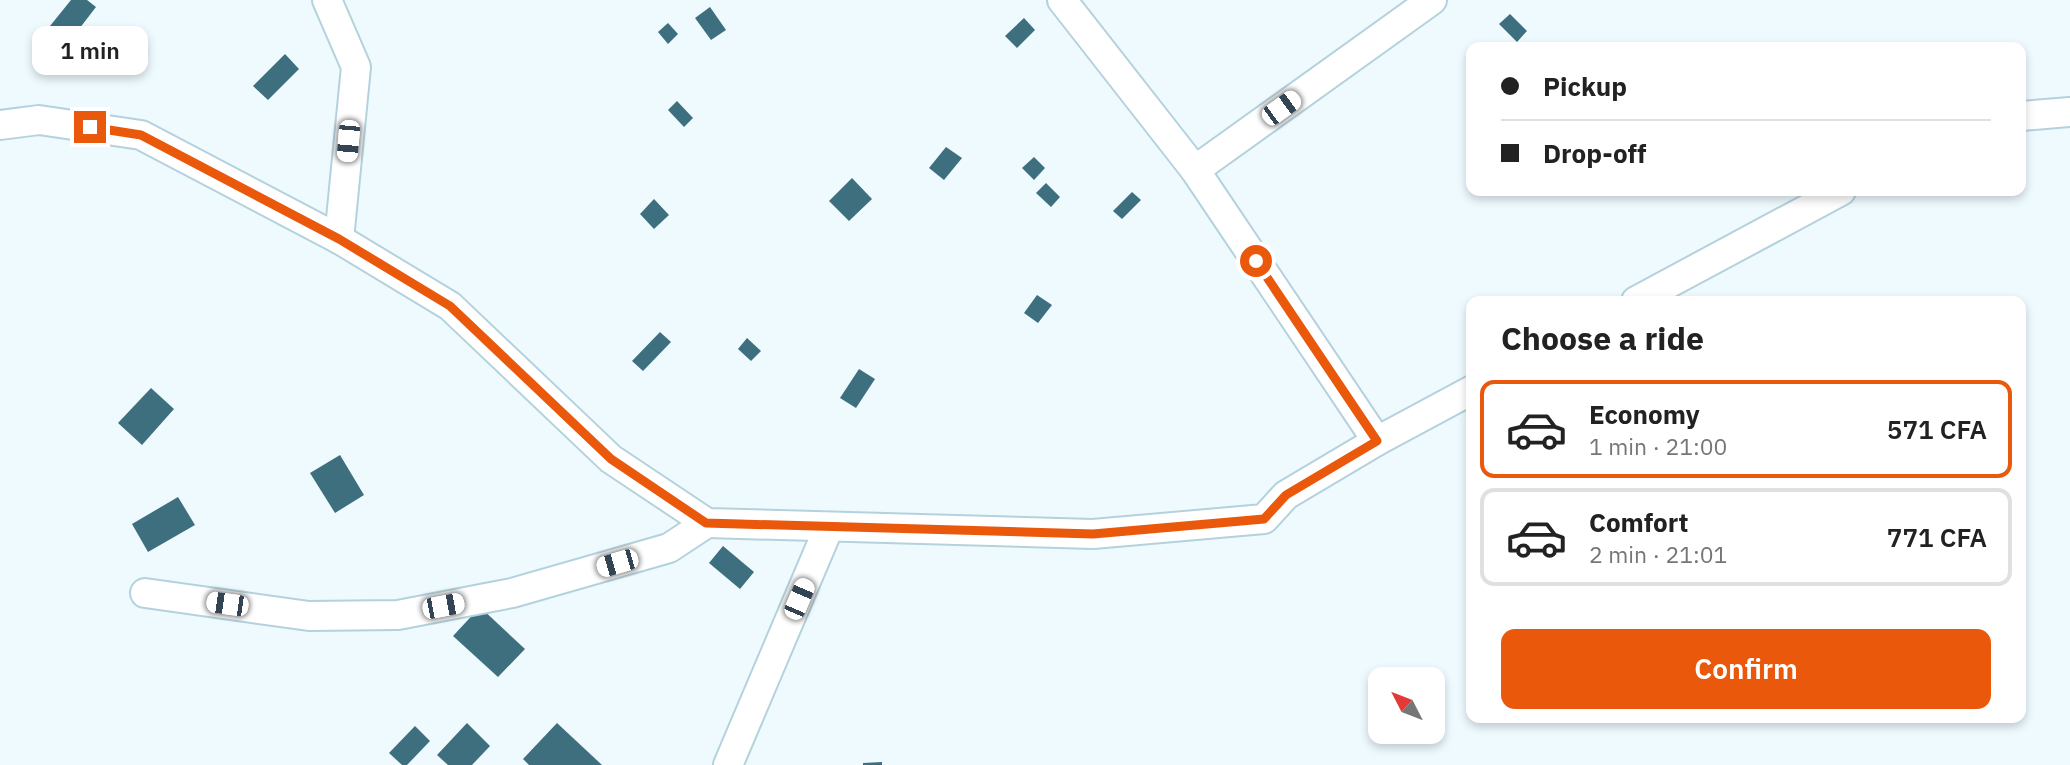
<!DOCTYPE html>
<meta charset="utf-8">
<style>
:root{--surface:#fff;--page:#f6f6f6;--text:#222;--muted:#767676;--line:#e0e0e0;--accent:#ea580c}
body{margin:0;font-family:"IBM Plex Sans",sans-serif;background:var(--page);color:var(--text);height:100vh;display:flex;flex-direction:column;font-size:26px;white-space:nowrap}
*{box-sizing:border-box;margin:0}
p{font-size:23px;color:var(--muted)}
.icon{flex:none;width:38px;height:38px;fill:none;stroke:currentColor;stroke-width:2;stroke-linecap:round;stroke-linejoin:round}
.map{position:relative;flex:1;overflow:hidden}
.drawer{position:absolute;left:1466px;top:296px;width:560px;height:427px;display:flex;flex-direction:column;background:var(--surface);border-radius:14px;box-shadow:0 4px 10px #0003}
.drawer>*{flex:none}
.hud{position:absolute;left:1466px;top:42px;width:560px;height:154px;border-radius:14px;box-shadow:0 4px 10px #0003;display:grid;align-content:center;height:154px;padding:0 35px;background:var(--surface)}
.needle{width:46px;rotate:312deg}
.fabs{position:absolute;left:1368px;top:667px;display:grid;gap:14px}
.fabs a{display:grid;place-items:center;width:77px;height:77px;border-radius:14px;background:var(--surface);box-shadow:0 4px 10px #0003;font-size:35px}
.end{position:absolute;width:32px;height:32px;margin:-16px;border:9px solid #ea580c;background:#fff;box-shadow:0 0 0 4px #fff}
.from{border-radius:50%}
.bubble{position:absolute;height:49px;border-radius:14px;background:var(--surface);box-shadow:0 4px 10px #0003;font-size:23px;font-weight:600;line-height:49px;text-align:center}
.car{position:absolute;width:21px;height:42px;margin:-21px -10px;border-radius:9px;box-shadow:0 0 5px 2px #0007;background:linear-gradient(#fff 24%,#345 0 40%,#fff 0 76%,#345 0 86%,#fff 0)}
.hud b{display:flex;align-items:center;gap:24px;height:66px;font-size:26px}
.hud b+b{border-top:2px solid var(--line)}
.hud i{width:18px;height:18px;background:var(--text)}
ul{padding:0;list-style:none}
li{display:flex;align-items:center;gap:21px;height:98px;margin:0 14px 10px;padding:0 21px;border:4px solid var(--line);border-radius:14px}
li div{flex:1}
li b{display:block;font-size:26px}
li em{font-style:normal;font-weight:600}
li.selected{border-color:var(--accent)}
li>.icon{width:63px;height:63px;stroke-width:1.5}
h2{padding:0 35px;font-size:32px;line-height:84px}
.action{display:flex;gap:14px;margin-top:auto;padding:14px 35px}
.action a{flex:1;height:80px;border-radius:14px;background:var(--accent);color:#fff;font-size:28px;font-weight:600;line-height:80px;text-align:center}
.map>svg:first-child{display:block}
.building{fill:#3e6f7e}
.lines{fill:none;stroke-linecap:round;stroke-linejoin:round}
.street-casing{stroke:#b4d2dd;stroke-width:32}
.street{stroke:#fff;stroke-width:28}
.route{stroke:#ea580c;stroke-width:9}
</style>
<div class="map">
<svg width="2070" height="765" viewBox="0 0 2070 765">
<rect width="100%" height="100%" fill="#eefafe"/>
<g class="building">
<path d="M71,0h16l9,7 -27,35 -19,-16z"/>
<path d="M710,7l16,23 -15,10 -16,-22z"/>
<path d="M1510,14l17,17 -10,11 -18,-18z"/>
<path d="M1024,18l11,12 -18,18 -12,-12z"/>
<path d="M668,23l10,11 -10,10 -10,-12z"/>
<path d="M285,54l14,15 -31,31 -15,-14z"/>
<path d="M677,101l16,17 -9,9 -16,-17z"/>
<path d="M946,147l16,11 -18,22 -15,-12z"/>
<path d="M1034,157l11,11 -11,12 -12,-12z"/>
<path d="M852,178l20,21 -23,22 -20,-20z"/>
<path d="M1046,183l14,14 -9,10 -15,-14z"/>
<path d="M1132,192l9,8 -19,19 -9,-8z"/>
<path d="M654,199l15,16 -15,14 -14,-15z"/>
<path d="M1037,295l15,10 -14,18 -14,-10z"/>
<path d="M660,332l11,10 -28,29 -11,-10z"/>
<path d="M747,338l14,13 -10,10 -13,-12z"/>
<path d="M859,369l16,10 -19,29 -16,-10z"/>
<path d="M151,388l23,21 -32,36 -24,-22z"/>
<path d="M340,455l24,40 -29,18 -25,-40z"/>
<path d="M178,497l17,28 -47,27 -16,-28z"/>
<path d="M723,546l31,26 -14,17 -31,-26z"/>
<path d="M480,607l45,42 -27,28 -45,-41z"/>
<path d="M467,723l23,23 -18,19h-24l-11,-10z"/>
<path d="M557,723l45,42h-73l-6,-6z"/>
<path d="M415,726l15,15 -23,24h-5l-13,-12z"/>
<path d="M882,762v3h-19v-2z"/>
</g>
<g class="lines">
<g class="street-casing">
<g id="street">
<path d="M327,0l29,67 -17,172"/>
<path d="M1062,0l133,170 182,271"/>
<path d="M2021,116l49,-4"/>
<path d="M0,125l39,-5 102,15 198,104 111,67 161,153 96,64 386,11 171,-15 22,-24 91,-54 95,-51"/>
<path d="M1195,170l237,-170"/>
<path d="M1636,301l205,-110"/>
<path d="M145,593l164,23 89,-1 114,-22 157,-45 38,-25"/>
<path d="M728,765l101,-238"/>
</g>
</g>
<use href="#street" class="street"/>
</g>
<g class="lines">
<path class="route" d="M90,127l51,8 198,104 111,67 161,153 95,64 387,11 171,-15 22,-24 91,-54 -121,-180"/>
</g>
</svg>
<div class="fabs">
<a><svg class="needle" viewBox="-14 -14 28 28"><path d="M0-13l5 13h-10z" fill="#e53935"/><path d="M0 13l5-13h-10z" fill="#767676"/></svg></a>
</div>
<i class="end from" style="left:1256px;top:261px"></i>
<i class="end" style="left:90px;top:127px"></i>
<div class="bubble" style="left:32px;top:26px;width:116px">1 min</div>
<i class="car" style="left:1281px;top:108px;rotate:54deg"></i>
<i class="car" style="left:348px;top:141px;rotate:185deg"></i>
<i class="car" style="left:617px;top:563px;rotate:254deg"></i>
<i class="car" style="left:799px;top:599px;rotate:23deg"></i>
<i class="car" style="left:227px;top:604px;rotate:278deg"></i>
<i class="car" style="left:443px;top:606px;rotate:79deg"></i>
<div class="hud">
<b><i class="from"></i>Pickup</b>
<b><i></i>Drop-off</b>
</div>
<section class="drawer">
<h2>Choose a ride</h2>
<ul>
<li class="selected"><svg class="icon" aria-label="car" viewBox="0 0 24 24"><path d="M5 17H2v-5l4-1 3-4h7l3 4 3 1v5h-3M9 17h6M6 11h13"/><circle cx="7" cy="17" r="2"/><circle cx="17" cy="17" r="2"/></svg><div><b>Economy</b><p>1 min · 21:00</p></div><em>571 CFA</em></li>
<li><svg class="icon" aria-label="car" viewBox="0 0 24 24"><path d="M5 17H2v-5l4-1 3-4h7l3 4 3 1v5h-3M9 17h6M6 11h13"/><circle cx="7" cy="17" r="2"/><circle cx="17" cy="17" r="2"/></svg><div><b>Comfort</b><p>2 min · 21:01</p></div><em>771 CFA</em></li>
</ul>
<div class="action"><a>Confirm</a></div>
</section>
</div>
